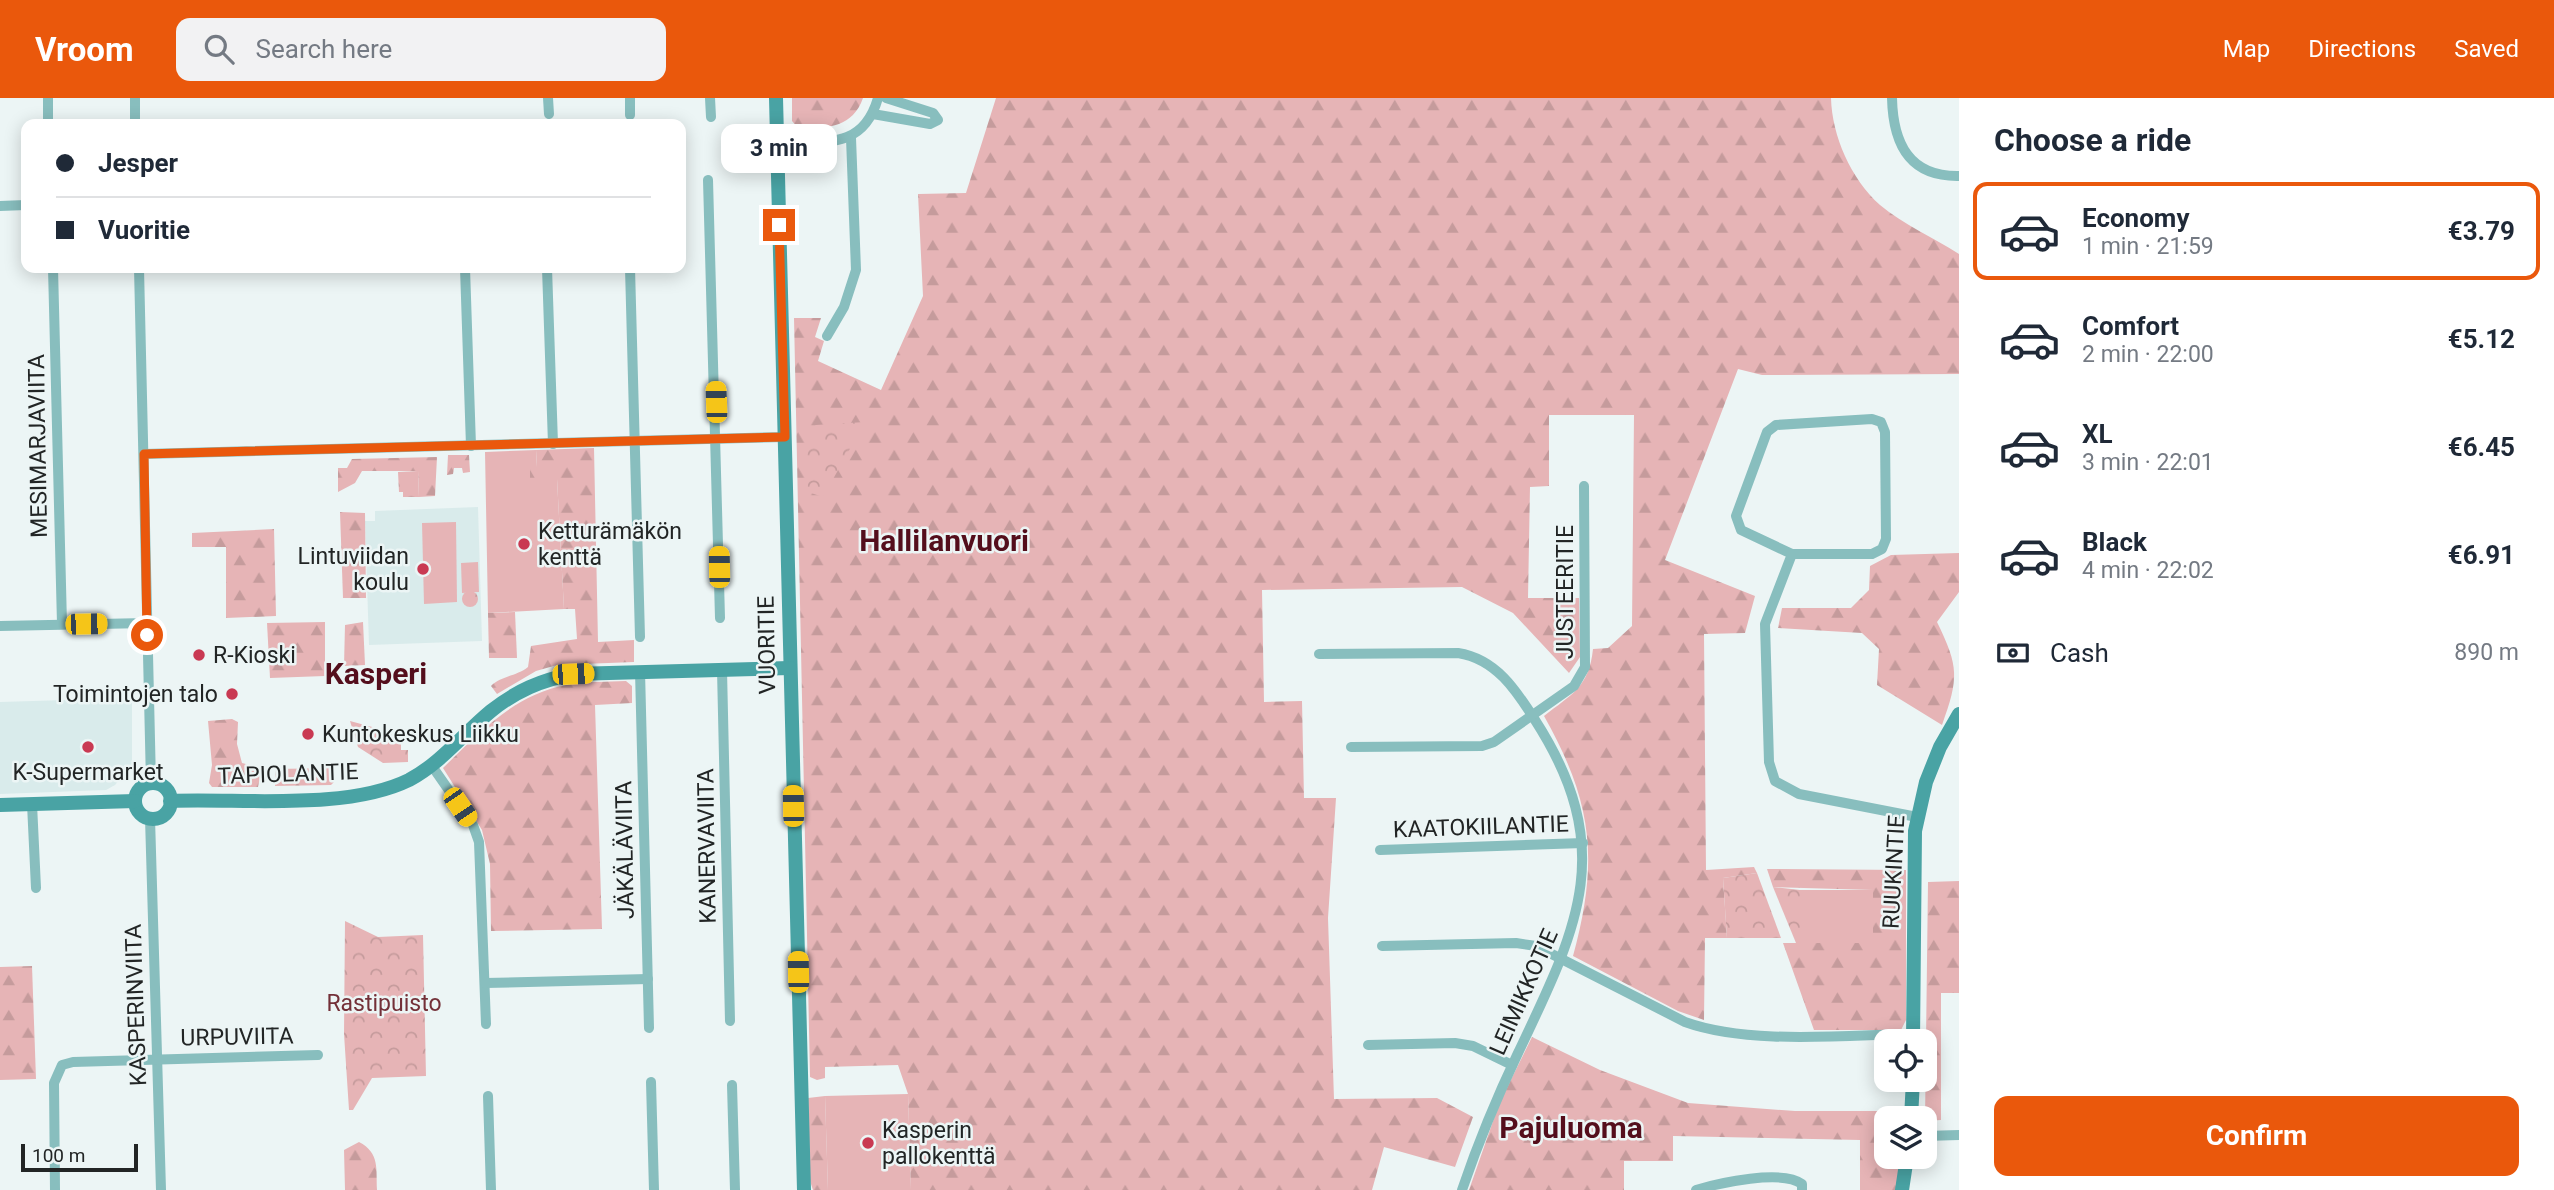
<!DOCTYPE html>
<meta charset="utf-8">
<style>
:root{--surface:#fff;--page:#f2f2f3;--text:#1f2937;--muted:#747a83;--line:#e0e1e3;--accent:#ea580c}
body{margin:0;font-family:Roboto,sans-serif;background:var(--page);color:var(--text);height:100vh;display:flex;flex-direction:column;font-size:26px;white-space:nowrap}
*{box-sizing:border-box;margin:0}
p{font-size:23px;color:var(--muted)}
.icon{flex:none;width:38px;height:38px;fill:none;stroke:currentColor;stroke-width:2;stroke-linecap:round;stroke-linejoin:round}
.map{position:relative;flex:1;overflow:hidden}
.sheet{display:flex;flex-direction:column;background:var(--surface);width:595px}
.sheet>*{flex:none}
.guide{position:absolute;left:21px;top:21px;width:665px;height:154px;border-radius:14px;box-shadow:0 4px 18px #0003;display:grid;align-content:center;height:154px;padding:0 35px;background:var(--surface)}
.buttons{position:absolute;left:1874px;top:931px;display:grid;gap:14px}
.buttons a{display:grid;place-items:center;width:63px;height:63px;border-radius:14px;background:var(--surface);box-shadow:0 4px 18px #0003;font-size:35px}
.scale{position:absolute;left:21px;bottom:18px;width:117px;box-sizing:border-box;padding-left:7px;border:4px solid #222525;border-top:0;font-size:19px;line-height:24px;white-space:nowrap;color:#222525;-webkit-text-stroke:5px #ecf5f5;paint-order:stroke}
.end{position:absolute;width:32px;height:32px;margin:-16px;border:9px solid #ea580c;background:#fff;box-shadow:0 0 0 4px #fff}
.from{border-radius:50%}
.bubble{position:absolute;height:49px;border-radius:14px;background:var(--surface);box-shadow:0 4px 18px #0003;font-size:23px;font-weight:700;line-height:49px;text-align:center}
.car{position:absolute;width:21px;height:42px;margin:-21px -10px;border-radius:9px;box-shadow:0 0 5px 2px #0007;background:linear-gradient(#f5c518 24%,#345 0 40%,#f5c518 0 76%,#345 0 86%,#f5c518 0)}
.guide b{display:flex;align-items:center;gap:24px;height:66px;font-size:26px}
.guide b+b{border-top:2px solid var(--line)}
.guide i{width:18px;height:18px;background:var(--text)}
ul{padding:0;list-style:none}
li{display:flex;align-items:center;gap:21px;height:98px;margin:0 14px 10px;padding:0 21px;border:4px solid transparent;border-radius:14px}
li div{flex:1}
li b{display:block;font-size:26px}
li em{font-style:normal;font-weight:700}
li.active{border-color:var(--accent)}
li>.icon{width:63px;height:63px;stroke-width:1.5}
h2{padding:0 35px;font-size:32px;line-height:84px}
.pay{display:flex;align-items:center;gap:18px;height:77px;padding:0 35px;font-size:26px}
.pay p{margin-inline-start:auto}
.cta{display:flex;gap:14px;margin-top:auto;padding:14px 35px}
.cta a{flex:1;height:80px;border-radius:14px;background:var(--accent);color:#fff;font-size:28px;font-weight:700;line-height:80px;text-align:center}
header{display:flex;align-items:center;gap:42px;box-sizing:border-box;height:98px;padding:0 35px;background:var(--accent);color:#fff}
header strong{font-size:33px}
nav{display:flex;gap:38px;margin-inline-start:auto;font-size:24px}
.search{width:490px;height:63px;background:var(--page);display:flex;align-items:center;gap:18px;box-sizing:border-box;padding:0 24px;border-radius:14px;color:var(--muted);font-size:26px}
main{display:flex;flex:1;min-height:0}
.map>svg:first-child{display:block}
.built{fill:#d9ebeb}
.green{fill:#e6b4b6}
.forest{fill:url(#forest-firs)}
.park{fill:url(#park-crowns)}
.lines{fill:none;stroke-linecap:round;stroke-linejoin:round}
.street{stroke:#88bebe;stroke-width:10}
.secondary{stroke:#49a3a4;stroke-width:14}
.route{stroke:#ea580c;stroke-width:9}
.poi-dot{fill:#c93952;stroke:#ecf5f5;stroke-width:2.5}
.labels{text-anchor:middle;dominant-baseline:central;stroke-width:5;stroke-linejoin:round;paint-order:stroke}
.street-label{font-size:23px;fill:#222525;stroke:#ecf5f5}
.poi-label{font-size:23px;fill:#222525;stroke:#ecf5f5;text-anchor:start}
.park-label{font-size:23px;fill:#733038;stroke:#ecf5f5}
.district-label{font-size:30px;font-weight:bold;fill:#540e1c;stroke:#ecf5f5}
</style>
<header>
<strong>Vroom</strong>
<div class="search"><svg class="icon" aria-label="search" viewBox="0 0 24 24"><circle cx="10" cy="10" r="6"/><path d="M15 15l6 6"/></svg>Search here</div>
<nav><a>Map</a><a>Directions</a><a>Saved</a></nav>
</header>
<main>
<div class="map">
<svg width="1959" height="1092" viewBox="0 0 1959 1092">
<defs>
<pattern id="forest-firs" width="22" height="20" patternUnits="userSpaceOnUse" patternTransform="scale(1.75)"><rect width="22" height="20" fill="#e6b4b6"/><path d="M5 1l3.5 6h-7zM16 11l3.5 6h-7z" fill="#c59b9c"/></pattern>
<pattern id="park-crowns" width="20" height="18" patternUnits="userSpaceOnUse" patternTransform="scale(1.75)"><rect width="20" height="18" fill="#e6b4b6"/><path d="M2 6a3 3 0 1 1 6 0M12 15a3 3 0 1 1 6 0" fill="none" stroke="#c59b9c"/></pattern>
</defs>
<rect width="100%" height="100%" fill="#ecf5f5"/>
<g class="built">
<path d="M478,409l4,134 -113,4 -4,-124h10v-10z"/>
<path d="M132,600v67l-17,20 -9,5 -106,4v-92z"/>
</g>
<g class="green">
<path d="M536,352l1,17 20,12 7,130 -76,4 -3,-161z"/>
<path d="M456,424l1,80 -33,2 -2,-81z"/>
<path d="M478,464l1,30 -17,1 -1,-30z"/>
<rect x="1800" y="792" width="73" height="53"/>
<path d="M908,996l3,96h-83l-3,-94z"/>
</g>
<g class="forest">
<path d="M792,0h71c-11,31 -37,30 -65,30l-6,-7z"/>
<path d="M996,0h835c1,38 20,81 49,107 23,19 54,33 79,49v120l-197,1 -24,-6 -73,191 90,36 -10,37 -41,1 2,236 48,-3 3,6 -34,5 4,60h-22l-1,82 -26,-9 -105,-55c26,-96 20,-153 -29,-240 28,-22 45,-29 49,-67l15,-1 24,-22 2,-211h-85v71l-19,1 -2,111h51l1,59 -11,16 -56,-60 -51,-26 -200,3 2,112 38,-1 2,97h32l-8,120 6,181 103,-1 36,19 -18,50 -71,-20 -12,43h-461l-3,-96 -10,-29 -73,2v11l-8,2 -7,-3 -16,-759h27l-6,19 9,4 -6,20 63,29 42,-94 -5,-102 48,-1z"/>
<path d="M594,350l4,194 36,-2v22l-77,3 -21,6 -39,23 -6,-8c10,-10 26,-10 37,-19l3,-21 46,-7 -2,-30h-11l-7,-130 -27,1v-12l7,-1 -1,-17z"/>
<path d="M448,357h21l1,17 -7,1 -1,-5h-8l-1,6 -6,1z"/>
<path d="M437,359l-2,39 -16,1 -1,-26h-56l-7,12 -17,9v-24h9l5,-9z"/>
<path d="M340,414l25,1 1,85h-23z"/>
<path d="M274,431l2,87 -50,2v-71h-34v-14z"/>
<path d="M1959,455v39l-22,30c22,45 22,56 5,103l-65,-40 2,-36 -17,-16 -84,-5 4,-20h69l18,-18 1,-24 21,-11z"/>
<path d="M515,514l2,46h-28l-1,-45z"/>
<path d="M325,524v54l-55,2 -3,-55z"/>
<path d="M363,524l2,43 -21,1 1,-41z"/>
<path d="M626,583l6,5v17l-37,2 7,224 -111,2 -1,-67 -8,-34 -39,-62c37,-36 71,-73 123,-83 19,-4 41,-3 60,-4z"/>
<path d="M232,621l6,3 -1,22 5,19 16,4 3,5 -3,15h-46l-3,-4 3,-18 -4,-44z"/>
<path d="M332,670l2,14 -3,3 -56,1 1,-17z"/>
<path d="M1767,771l139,1v150l-5,10h-87l-31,-87h90v-53l-100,-3z"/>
<path d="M1959,783v112h-18v127l-16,1 3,-239z"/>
<path d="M32,868l4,113 -36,1v-113z"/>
<path d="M1532,939l68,33 88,33 107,8h111l-1,7h-19v39h16l-6,33h-36v-50l-187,-4v25h-49v29h-155l30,-86z"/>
<path d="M825,998l3,94h-15l-3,-9 -2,-83z"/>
<path d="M359,1044c21,11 17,27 18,48h-32l-1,-40z"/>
</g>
<g class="park">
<path d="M865,324l-42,75 -15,-5 -3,-58 11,-9z"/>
<path d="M418,373l1,26h-16v-5h-4l-1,-20z"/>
<circle cx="470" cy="501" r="8"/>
<path d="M350,623l37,10 14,11v8h7v12l-25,1 -25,-16z"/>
<path d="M1757,775l24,65h-54l-4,-60z"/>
<path d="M1773,789l27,3v53h-4z"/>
<path d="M345,823l33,16 45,-2 3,141 -54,2 -19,32h-4l-5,-76z"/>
</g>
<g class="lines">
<g class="street">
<path d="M48,0v26"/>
<path d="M135,0v26"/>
<path d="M548,0l1,16"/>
<path d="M630,0v17"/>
<path d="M710,0l1,19"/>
<path d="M1892,0c1,45 17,79 67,78"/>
<path d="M873,16l57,10 8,-4 -5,-7 -47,-15"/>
<path d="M777,45c46,-2 86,8 101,-45"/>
<path d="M708,82l12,438"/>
<path d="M0,108l26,-1"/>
<path d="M53,170l9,356"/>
<path d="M139,170l12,515"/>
<path d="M465,170l6,178"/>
<path d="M547,170l6,176"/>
<path d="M630,170l10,369"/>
<path d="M827,238l17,-29 12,-37 -5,-132"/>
<path d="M144,356l641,-17"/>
<path d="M1792,456h80l10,-5 4,-10 -1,-107 -4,-10 -9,-3 -96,6 -9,7 -31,84 5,14 51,24 -27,70 4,138 6,19 24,13 118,23"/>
<path d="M0,528l147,-3"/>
<path d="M1319,556l139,-1c38,6 58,37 77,67 83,129 43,207 -17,333 -21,44 -40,90 -56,137"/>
<path d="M722,572l8,351"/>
<path d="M640,573l9,357"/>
<path d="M1351,649l131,-1 12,-4 80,-56 11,-19 -1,-181"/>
<path d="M432,668l41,59 6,17 7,182"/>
<path d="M32,706l4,84"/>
<path d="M150,720l11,372"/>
<path d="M1380,752l203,-7"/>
<path d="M1382,848l134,-3 20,3 149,76c64,23 160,13 228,12"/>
<path d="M485,885l163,-4"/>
<path d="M1368,947l87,-2 18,3 39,19"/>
<path d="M651,984l3,108"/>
<path d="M732,987l3,105"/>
<path d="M488,998l3,94"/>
<path d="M1925,1038l34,-1"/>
<path d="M55,1092l-1,-107 8,-18 11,-3 245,-7"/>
<path d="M1696,1092c23,-7 86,-21 106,-6v6"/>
</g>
<g class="secondary">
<path d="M776,0l28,1092"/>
<circle cx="153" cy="703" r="18"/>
<path d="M170,703c71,-3 176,10 239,-21 32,-17 54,-46 82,-69 25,-20 50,-31 82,-37l217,-6"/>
<path d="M0,707l135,-4"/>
<path d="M1913,943l2,-210 11,-49 14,-35 19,-33"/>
<path d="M1911,1020l2,-38"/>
<path d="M1902,1092l5,-33"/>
</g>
</g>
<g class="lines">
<path class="route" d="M147,537l-3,-181 641,-17 -6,-212"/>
</g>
<g class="poi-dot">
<circle cx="524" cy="446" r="7"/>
<circle cx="423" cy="471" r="7"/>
<circle cx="199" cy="557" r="7"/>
<circle cx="232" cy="596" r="7"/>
<circle cx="308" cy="636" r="7"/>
<circle cx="88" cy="649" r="7"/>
<circle cx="868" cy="1045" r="7"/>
</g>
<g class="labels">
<g class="street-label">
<text transform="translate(38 348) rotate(-91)">MESIMARJAVIITA</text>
<text transform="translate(1565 494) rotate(-90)">JUSTEERITIE</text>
<text transform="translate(767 547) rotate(-91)">VUORITIE</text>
<text transform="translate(288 676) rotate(-2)">TAPIOLANTIE</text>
<text transform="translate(1481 729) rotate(-2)">KAATOKIILANTIE</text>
<text transform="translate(707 748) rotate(-91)">KANERVAVIITA</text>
<text transform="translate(625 752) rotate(-91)">JÄKÄLÄVIITA</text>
<text transform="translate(1894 774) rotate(-87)">RUUKINTIE</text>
<text transform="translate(1524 894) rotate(-66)">LEIMIKKOTIE</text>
<text transform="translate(136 907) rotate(-92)">KASPERINVIITA</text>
<text transform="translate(237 939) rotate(-1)">URPUVIITA</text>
</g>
<g class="poi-label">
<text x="538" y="433">Ketturämäkön<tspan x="538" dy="26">kenttä</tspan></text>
<text x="409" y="458" text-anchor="end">Lintuviidan<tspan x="409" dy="26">koulu</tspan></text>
<text x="213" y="557">R-Kioski</text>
<text x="218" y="596" text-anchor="end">Toimintojen talo</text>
<text x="322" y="636">Kuntokeskus Liikku</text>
<text x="88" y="674" text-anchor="middle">K-Supermarket</text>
<text x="882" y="1032">Kasperin<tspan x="882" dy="26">pallokenttä</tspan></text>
</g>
<g class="park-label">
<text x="384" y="905">Rastipuisto</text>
</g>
<g class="district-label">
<text x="944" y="442">Hallilanvuori</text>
<text x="376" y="575">Kasperi</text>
<text x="1571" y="1029">Pajuluoma</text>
</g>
</g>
</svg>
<div class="buttons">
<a><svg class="icon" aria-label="locate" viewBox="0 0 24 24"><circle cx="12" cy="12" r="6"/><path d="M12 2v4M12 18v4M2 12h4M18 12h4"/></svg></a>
<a><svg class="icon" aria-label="layers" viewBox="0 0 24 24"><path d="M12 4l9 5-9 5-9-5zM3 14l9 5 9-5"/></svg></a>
</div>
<div class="scale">100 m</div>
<i class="end from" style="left:147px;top:537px"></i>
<i class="end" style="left:779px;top:127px"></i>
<div class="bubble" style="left:721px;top:26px;width:116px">3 min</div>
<i class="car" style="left:716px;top:304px;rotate:358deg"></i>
<i class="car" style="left:719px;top:469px;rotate:359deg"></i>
<i class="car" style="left:86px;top:526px;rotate:89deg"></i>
<i class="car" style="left:573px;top:576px;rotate:88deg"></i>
<i class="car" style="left:793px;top:708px;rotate:359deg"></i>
<i class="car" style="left:460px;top:709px;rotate:146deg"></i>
<i class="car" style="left:798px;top:874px;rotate:359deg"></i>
<div class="guide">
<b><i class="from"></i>Jesper</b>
<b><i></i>Vuoritie</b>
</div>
</div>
<section class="sheet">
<h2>Choose a ride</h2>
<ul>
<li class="active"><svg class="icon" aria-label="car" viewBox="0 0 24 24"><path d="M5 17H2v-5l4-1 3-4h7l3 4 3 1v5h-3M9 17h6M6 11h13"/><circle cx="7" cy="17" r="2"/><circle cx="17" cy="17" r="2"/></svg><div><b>Economy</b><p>1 min · 21:59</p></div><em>€3.79</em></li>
<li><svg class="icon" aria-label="car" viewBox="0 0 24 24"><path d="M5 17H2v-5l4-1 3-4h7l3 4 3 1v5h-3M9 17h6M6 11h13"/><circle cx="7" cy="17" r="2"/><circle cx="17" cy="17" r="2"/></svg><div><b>Comfort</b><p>2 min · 22:00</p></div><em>€5.12</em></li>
<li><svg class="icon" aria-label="car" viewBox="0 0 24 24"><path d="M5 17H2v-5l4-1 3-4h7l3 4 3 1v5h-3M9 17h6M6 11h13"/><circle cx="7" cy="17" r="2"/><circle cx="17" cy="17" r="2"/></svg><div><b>XL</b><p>3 min · 22:01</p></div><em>€6.45</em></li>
<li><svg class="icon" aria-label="car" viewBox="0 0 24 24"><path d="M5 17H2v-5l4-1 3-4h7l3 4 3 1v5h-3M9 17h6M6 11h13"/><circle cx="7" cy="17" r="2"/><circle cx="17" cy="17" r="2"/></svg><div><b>Black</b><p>4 min · 22:02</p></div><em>€6.91</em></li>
</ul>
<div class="pay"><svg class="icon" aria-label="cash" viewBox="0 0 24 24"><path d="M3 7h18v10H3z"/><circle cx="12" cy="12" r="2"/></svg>Cash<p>890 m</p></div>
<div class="cta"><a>Confirm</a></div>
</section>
</main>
